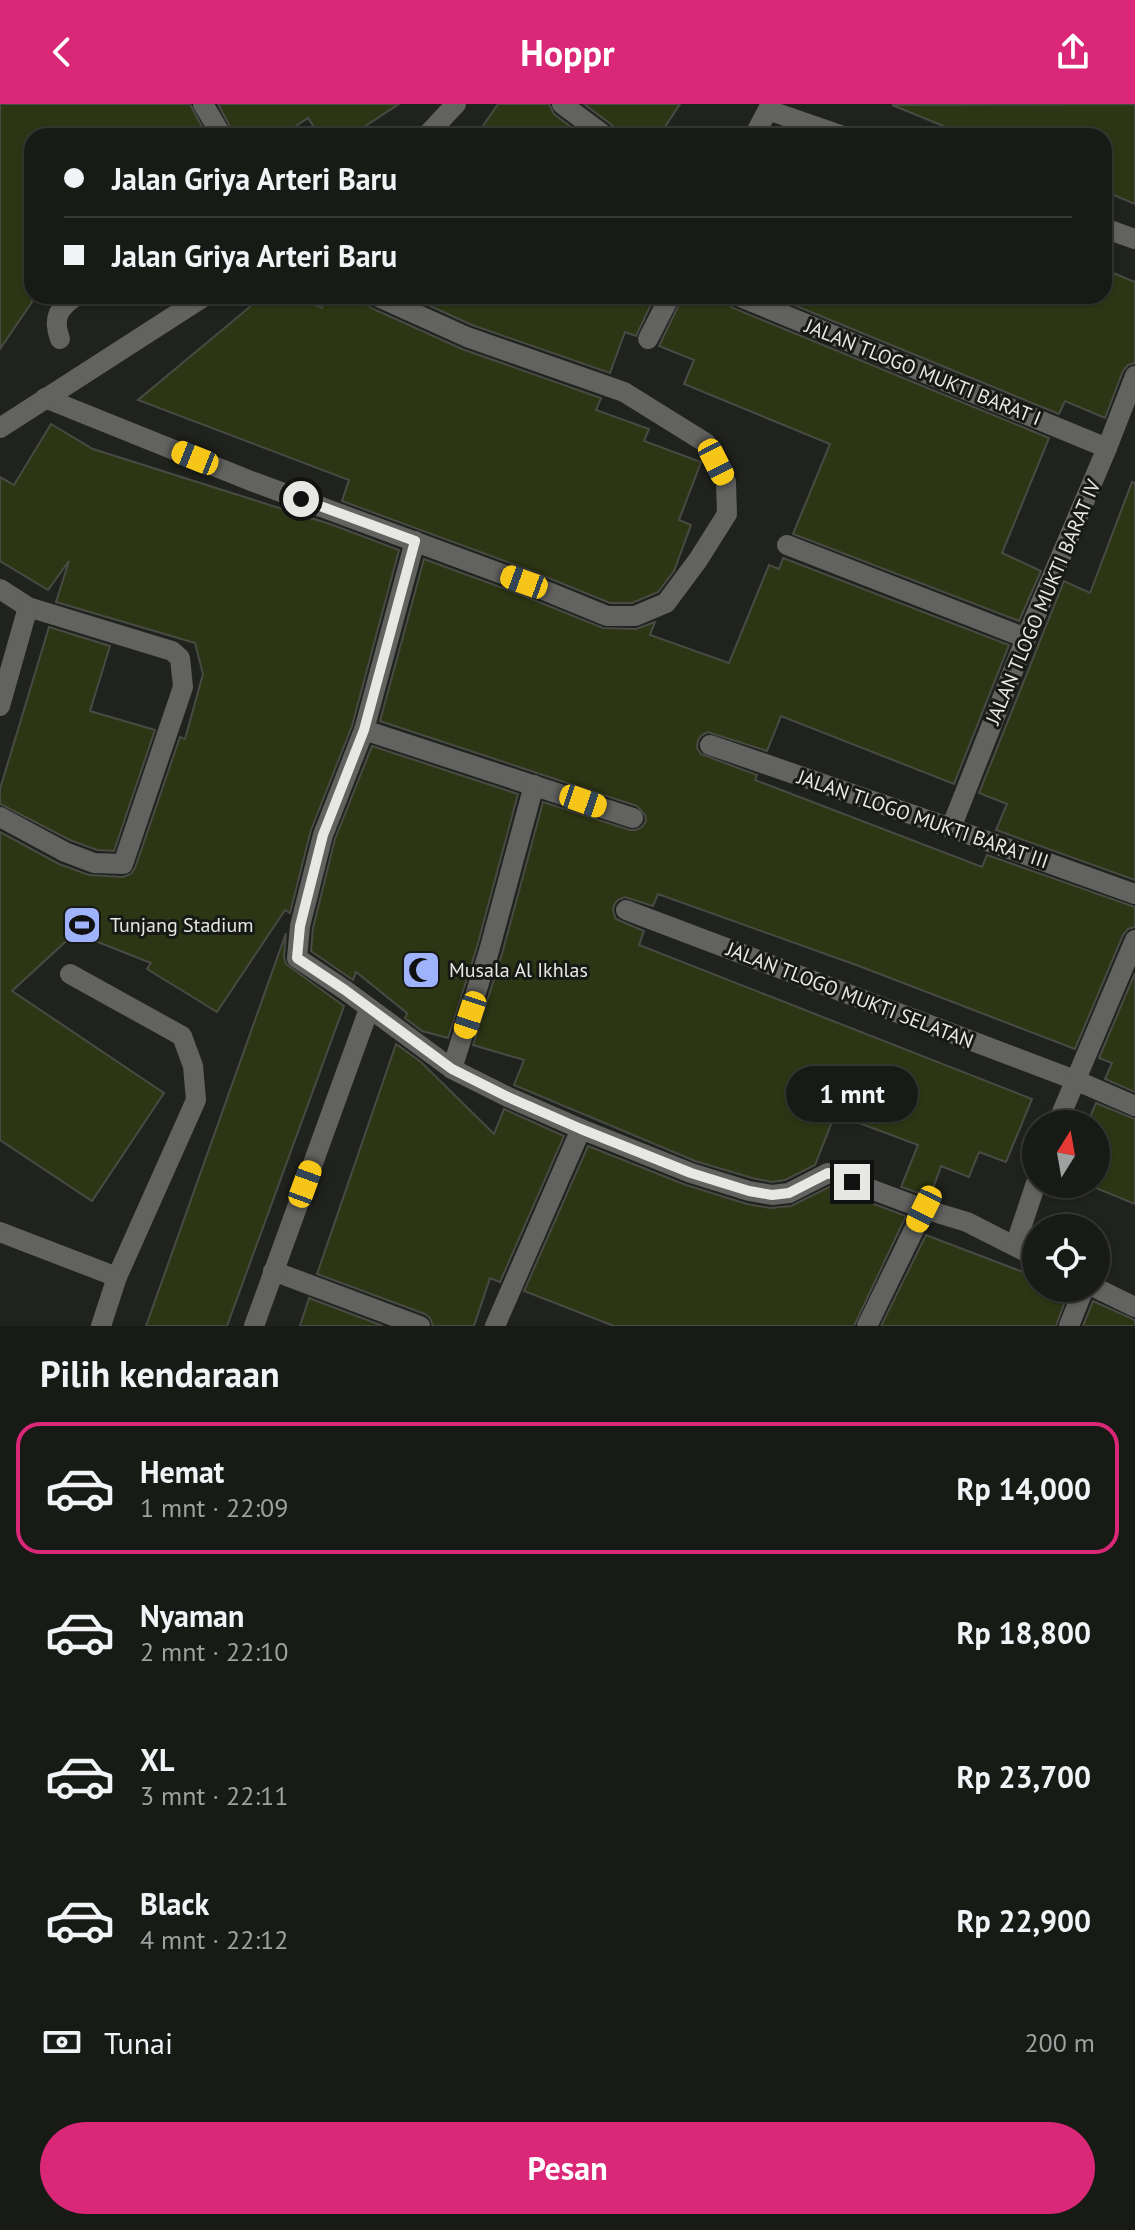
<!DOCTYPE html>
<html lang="id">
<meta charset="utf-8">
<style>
:root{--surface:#181a16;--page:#252723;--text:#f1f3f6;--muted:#9fa1a1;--line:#363835;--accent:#db2777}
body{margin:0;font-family:"PT Sans",sans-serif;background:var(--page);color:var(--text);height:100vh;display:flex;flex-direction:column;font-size:30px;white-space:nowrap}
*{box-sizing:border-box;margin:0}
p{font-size:26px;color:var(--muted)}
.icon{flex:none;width:44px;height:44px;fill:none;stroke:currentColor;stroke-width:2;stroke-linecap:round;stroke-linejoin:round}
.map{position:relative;height:1222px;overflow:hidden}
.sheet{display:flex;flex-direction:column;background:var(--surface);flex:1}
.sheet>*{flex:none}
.hud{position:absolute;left:24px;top:24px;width:1088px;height:176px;border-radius:24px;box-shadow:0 2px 6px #0004,0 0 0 2px var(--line);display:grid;align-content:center;height:176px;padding:0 40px;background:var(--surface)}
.needle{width:52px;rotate:11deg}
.tools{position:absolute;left:1022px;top:1006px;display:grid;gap:16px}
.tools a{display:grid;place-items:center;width:88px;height:88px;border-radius:50%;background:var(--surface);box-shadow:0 2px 6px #0004,0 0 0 2px var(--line);font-size:40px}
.end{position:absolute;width:36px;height:36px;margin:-18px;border:10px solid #e7e8e4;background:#111;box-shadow:0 0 0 4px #111}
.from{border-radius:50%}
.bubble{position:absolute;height:56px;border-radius:28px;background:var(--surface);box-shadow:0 2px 6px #0004,0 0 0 2px var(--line);font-size:26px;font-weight:700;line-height:56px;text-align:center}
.car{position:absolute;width:24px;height:48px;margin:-24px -12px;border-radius:10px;box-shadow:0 0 6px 2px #0007;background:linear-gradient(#f5c518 24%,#345 0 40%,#f5c518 0 76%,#345 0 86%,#f5c518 0)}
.hud b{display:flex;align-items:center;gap:28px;height:76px;font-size:30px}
.hud b+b{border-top:2px solid var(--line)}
.hud i{width:20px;height:20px;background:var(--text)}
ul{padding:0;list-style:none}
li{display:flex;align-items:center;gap:24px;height:132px;margin:0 16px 12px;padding:0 24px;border:4px solid transparent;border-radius:24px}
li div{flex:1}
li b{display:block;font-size:30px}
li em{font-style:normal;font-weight:700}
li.selected{border-color:var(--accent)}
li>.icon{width:72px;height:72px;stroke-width:1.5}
h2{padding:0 40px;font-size:36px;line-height:96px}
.pay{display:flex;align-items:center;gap:20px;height:88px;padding:0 40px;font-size:30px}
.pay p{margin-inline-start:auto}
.button{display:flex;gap:16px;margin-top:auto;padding:16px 40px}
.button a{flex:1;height:92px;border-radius:48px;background:var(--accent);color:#fff;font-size:32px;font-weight:700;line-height:92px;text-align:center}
header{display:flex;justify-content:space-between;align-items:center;height:104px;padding:0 40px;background:var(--accent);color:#fff;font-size:36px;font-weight:700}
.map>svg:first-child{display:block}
.building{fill:#2d3614;stroke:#484a43;stroke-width:2}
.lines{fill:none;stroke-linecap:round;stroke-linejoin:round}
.service{stroke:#626360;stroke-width:20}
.minor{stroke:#626360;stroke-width:20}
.route{stroke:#e7e8e4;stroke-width:10}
.labels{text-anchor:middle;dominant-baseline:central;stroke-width:6;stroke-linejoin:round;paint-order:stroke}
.street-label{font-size:20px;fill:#e7e8e4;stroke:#171914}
.poi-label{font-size:20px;fill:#e7e8e4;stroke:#171914;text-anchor:start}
</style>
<header><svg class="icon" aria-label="back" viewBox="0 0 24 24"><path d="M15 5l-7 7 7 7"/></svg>Hoppr<svg class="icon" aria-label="share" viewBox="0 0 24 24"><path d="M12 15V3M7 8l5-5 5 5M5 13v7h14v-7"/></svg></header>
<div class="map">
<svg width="1135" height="1222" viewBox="0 0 1135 1222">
<rect width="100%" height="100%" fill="#20221d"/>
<g class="building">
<path d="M0,0h190l17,32h-175v166l-32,47z"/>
<path d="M218,0h181l-49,32h-30l-12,-18 -27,18h-46z"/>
<path d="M498,0h51l5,10 29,22h-107z"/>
<path d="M584,0h96l-21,32h-41l-5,-10z"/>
<path d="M1135,0v100l-31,-13v-55h-136l-76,-31z"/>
<path d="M1104,165l31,13v81l-7,2 -5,6 -18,47 -40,-17 -6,13 -287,-118h332z"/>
<path d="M263,192h28l31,12 3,-12h38l2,7 6,5 91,41 139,49 -5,12 53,19 -5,12 57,21 -22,58 12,5 -17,46 -16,21 -26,11h-22l-81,-33 -187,-69 7,-21 -211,-80z"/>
<path d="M408,192h247l-19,40 -11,-4 -15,41 -138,-48z"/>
<path d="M683,192h42l2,7 6,5 316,130 -47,115 39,18 -22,50 -226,-87 37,-90 -146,-60 10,-24 -35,-14z"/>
<path d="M51,320l42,25 240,76 66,25 -47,176 -41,104 -21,83 -5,-3 -68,102 -70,-43 4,-6 -76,-30 -63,58 152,102 -72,108 -92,-61v-308l59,32 30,11 34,2 8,-3 4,-6 45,-131 5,2 18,-65 -8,-31 -139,-41 13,-41 -21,29 -48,-29v-84l14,8z"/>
<path d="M1132,378l3,1v397l-139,-50 11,-26 -28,-11 85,-212 26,12z"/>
<path d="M783,454l226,87 -55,139 -173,-68 -14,35 -59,-19 -6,3 -4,5 -1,8 4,6 56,21 -2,5 227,87 5,-12 148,52v20l-7,2 -5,6 -48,114 -216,-83 -201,-72 -5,12 -28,-9 -7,3 -4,5 -1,6 3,8 28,12 -5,14 393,154 -26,63 -27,-10 -10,25 -28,-11 -11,31 -29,-10 17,-42 -83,-31 -20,51 -30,15 -13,2 -20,-4 -57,-17 -181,-76 10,-25 -51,-15 29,-91 41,-152 87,28h6l6,-3 4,-6 -1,-6 -8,-9 -257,-85 44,-162 95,35 84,34 33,1 19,-7 -5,13 79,28 40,-98 10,4z"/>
<path d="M49,523l61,19 -20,65 65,19 -41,121 -17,-1 -27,-10 -70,-36v-15z"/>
<path d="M372,642l146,48 -41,153 -29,91 -26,-7 -17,-13 2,-5 -51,-41 -3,8 -42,-29 2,-23 22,-89z"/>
<path d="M286,829l-2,24 2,7 58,42 -117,320h-81z"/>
<path d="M1135,869v119l-30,-13 7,-16 -13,-5z"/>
<path d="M396,940l25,18 73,72 10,-25 60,27 -64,146 -10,-4 -16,48h-41l-3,-8 -5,-4 -108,-40z"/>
<path d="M1096,999l39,16v85l-39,-16v-64h-9z"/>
<path d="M588,1042l98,39 61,19 23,4 21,-2 38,-19 77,29 -52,110h-240l-90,-35z"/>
<path d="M926,1131l110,42v11h27l6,2 -13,36h-175z"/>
<path d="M309,1194l74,28h-83z"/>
<path d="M1093,1197l42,19v6h-52z"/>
</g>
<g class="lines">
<g class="service">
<path d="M0,1128l117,45 79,-177 -3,-34 -11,-30 -112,-62"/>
<path d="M101,1222l16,-49"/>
</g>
<g class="minor">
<path d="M203,0l19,32"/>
<path d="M562,0l43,32"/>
<path d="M768,6l75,26"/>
<path d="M426,32l30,-32"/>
<path d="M754,32l17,-32"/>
<path d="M1104,124l31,11"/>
<path d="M738,192l369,152"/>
<path d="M60,235c-8,-21 -1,-32 16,-43"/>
<path d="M648,235l22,-43"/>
<path d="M45,294l206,83 273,101 83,34h28l31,-13 32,-43 29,-46 -1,-32 -20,-39 -82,-51 -157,-55 -91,-41"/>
<path d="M0,324l205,-132"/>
<path d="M415,437l-51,189 -41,105 -23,91 -3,32 48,32 107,79 56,28 73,32 110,44 58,18 23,4 17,-2 39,-20 96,36 43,13 69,35"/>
<path d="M787,441l239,93"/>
<path d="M0,485l28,18 144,44 8,7 3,29 -60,177 -29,-1 -29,-11 -65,-35"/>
<path d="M0,602l28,-99"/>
<path d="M364,626l269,88"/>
<path d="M710,641l241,83 184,66"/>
<path d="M951,724l75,-190 81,-190 28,-72"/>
<path d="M626,806l449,170 60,26"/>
<path d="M452,965l37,-118 45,-166"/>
<path d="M1057,1020l78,-184"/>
<path d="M1015,1142l21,-63"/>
<path d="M273,1167l147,55"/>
<path d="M1096,1184l39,19"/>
<path d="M254,1222l115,-317"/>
<path d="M495,1222l86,-197"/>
<path d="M867,1222l57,-117"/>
<path d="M1069,1222l15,-38"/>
</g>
</g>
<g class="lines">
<path class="route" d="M301,395l114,42 -51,189 -41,105 -23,91 -3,32 48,32 107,79 56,28 73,32 110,44 58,18 23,4 17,-2 39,-20 24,9"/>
</g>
<defs>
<g id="stadium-square" transform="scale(2)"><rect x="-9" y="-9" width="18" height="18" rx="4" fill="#9fb3fd" stroke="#171914"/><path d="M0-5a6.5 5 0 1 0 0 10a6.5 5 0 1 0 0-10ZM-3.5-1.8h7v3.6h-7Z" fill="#111"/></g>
<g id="mosque-square" transform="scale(2)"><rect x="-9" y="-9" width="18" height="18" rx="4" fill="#9fb3fd" stroke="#171914"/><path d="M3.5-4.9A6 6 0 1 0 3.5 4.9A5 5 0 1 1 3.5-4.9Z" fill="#111"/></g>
</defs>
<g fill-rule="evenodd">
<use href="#stadium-square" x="82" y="821"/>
<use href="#mosque-square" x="421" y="866"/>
</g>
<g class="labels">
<g class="street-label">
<text transform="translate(923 268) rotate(22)">JALAN TLOGO MUKTI BARAT I</text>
<text transform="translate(1043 498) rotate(-67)">JALAN TLOGO MUKTI BARAT IV</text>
<text transform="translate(923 715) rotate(19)">JALAN TLOGO MUKTI BARAT III</text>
<text transform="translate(850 891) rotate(21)">JALAN TLOGO MUKTI SELATAN</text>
</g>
<g class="poi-label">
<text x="110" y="821">Tunjang Stadium</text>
<text x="449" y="866">Musala Al Ikhlas</text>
</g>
</g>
</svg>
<div class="tools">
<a><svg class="needle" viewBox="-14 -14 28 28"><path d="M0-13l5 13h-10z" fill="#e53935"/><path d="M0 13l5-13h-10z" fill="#9fa1a1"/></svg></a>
<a><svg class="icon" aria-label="locate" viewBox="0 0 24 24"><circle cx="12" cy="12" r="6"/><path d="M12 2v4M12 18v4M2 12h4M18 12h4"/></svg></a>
</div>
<i class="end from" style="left:301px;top:395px"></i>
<i class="end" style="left:852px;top:1078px"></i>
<div class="bubble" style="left:786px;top:962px;width:132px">1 mnt</div>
<i class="car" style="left:195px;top:354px;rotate:292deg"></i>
<i class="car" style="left:716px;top:358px;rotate:153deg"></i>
<i class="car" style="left:524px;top:478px;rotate:290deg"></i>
<i class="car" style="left:583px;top:697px;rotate:109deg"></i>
<i class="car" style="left:470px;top:911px;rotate:198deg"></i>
<i class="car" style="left:305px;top:1080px;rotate:20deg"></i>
<i class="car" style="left:924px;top:1105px;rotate:206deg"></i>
<div class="hud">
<b><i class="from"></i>Jalan Griya Arteri Baru</b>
<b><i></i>Jalan Griya Arteri Baru</b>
</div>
</div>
<section class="sheet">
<h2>Pilih kendaraan</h2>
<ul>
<li class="selected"><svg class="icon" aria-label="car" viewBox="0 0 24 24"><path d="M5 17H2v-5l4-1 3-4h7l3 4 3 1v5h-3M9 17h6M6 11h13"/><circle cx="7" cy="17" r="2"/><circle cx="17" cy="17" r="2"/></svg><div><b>Hemat</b><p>1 mnt · 22:09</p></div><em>Rp 14,000</em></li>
<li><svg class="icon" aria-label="car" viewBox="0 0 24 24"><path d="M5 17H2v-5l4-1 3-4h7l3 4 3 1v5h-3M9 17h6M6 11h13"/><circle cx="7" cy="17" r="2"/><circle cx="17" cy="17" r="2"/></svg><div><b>Nyaman</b><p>2 mnt · 22:10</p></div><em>Rp 18,800</em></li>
<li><svg class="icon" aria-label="car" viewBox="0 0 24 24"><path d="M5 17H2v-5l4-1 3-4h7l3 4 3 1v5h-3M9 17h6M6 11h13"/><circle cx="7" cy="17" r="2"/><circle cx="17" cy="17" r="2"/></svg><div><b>XL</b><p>3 mnt · 22:11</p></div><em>Rp 23,700</em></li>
<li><svg class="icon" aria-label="car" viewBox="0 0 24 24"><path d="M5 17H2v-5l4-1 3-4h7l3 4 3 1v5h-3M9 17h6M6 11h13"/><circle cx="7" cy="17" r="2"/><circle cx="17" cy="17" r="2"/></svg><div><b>Black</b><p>4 mnt · 22:12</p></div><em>Rp 22,900</em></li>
</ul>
<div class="pay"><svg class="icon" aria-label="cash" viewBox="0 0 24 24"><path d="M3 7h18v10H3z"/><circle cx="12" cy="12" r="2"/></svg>Tunai<p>200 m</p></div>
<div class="button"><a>Pesan</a></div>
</section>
